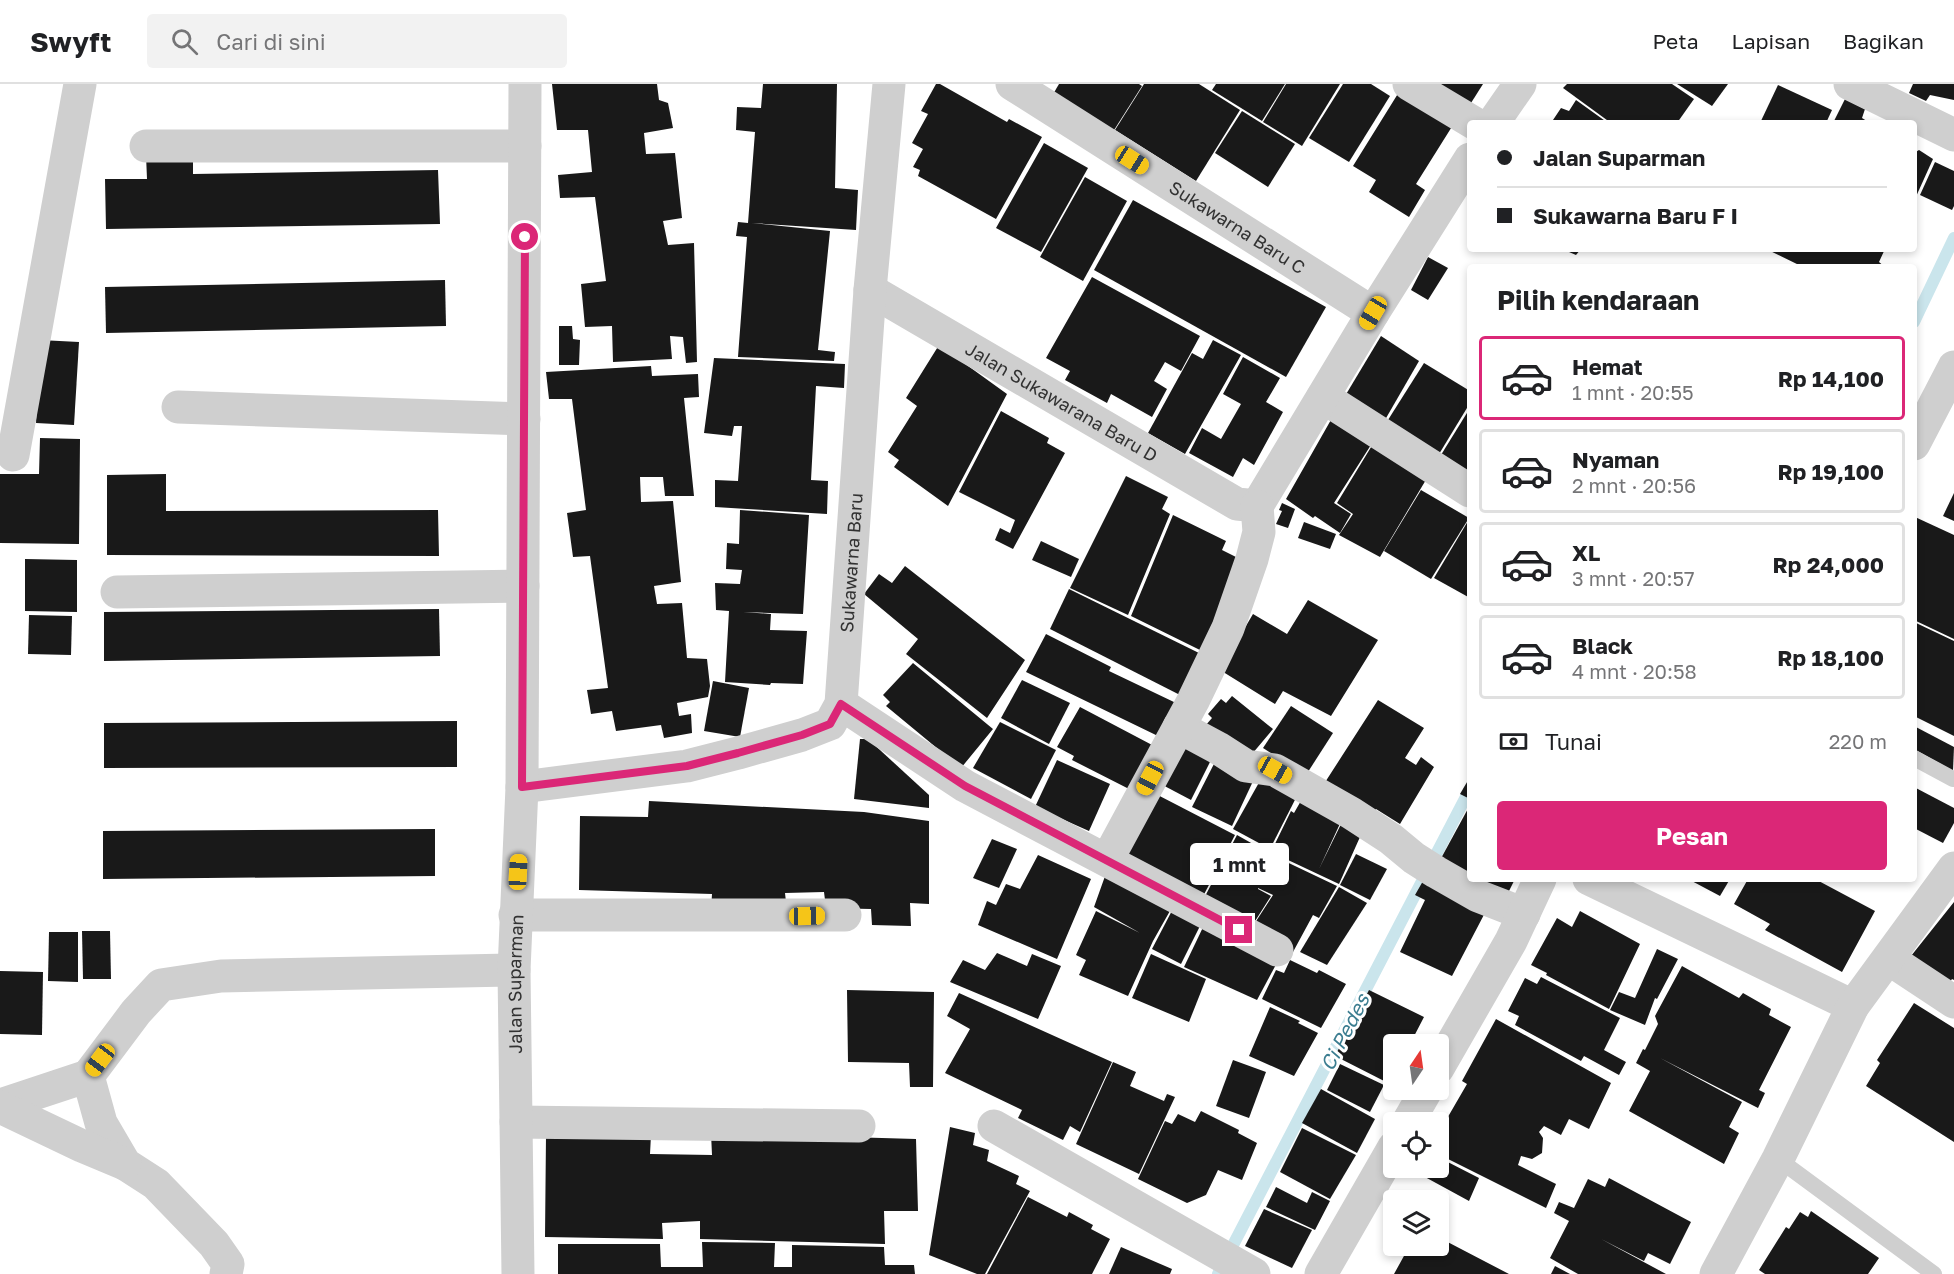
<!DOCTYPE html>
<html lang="id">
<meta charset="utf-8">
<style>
:root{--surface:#fff;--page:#f2f2f2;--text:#202124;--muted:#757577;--line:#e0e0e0;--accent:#db2777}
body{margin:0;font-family:"Golos Text",sans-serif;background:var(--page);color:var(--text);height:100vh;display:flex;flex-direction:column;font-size:22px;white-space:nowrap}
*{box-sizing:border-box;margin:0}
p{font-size:20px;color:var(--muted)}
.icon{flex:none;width:33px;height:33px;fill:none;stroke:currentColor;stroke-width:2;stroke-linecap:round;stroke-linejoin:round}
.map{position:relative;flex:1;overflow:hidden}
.drawer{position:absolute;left:1467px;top:180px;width:450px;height:618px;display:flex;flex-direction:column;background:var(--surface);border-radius:6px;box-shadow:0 3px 9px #0003}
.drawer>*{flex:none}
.guide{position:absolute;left:1467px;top:36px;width:450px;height:132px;border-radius:6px;box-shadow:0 3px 9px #0003;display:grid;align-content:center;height:132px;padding:0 30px;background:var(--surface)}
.needle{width:39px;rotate:13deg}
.controls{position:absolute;left:1383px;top:950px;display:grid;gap:12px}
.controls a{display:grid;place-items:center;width:66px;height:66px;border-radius:6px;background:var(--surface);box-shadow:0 3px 9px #0003;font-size:30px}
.end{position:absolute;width:27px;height:27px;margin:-14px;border:8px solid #db2777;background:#fff;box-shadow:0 0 0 3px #fff}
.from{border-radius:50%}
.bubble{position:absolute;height:42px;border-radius:6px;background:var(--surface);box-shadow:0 3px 9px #0003;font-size:20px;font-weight:700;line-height:42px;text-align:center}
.car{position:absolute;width:18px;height:36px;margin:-18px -9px;border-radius:8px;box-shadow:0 0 4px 2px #0007;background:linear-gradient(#f5c518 24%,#345 0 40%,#f5c518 0 76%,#345 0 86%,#f5c518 0)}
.guide b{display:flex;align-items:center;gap:21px;height:57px;font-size:22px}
.guide b+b{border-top:2px solid var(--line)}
.guide i{width:15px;height:15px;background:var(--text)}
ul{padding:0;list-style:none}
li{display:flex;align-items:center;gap:18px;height:84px;margin:0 12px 9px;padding:0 18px;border:3px solid var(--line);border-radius:6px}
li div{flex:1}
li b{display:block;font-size:22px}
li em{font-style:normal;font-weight:700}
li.selected{border-color:var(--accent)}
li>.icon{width:54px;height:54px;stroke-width:1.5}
h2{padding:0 30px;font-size:27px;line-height:72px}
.pay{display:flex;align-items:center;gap:15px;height:66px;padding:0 30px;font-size:22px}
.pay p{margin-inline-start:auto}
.button{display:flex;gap:12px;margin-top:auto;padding:12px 30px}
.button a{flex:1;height:69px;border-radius:6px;background:var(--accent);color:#fff;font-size:24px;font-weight:700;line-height:69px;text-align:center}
header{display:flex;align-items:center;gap:36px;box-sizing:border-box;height:84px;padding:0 30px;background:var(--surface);border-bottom:2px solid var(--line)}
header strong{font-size:28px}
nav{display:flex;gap:33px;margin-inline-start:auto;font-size:21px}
.search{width:420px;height:54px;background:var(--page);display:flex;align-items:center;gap:15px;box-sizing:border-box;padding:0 21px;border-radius:6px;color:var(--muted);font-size:22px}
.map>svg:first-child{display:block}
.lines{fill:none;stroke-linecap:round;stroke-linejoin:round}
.stream{stroke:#cae5ec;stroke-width:12}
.building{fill:#191919}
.service{stroke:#cfcfcf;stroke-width:16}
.minor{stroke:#cfcfcf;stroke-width:33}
.route{stroke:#db2777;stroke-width:8}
.labels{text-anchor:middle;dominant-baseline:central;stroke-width:6;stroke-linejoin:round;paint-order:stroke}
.street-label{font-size:18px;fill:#323232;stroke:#fff}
.water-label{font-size:20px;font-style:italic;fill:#3b7d90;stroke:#fff}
</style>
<header>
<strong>Swyft</strong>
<div class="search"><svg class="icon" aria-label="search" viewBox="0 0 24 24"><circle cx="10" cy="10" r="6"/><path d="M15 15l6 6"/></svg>Cari di sini</div>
<nav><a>Peta</a><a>Lapisan</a><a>Bagikan</a></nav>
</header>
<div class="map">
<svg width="1954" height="1190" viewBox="0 0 1954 1190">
<rect width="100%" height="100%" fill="#fff"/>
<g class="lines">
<g class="stream">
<path d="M1914,238l40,-84"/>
<path d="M1218,1190l252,-485"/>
</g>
</g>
<g class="building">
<path d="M552,0h105l2,16 9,3 5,25 -29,5 2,21 29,-1 7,65 -19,3 5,24 26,-2 3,119 -11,1 -3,-26 -13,-1 2,23 -59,3 -1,-36 -27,1 -4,-43 25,-3 -11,-84 -35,1 -2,-23 34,-3 -4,-42h-31z"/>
<path d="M763,0h74l-2,104 23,2 -2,40 -104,-7 78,8 -12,119 17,2 -1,9 -96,-4 9,-120 -11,-1 2,-14 10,1 7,-91 -19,-2 1,-23 24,1z"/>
<path d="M936,0h4l67,38 2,-3 33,18 -46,82 -78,-43 2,-6 -7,-3 10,-18 -11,-6 16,-29 -7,-3z"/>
<path d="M1059,0h80l3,2 -33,52 -60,-37z"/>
<path d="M1144,0h55l41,26 -44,71 -81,-51z"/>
<path d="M1216,0h69l-23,37 -50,-31z"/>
<path d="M1286,0h54l-38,62 -39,-24z"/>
<path d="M1343,0h28l19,12 -41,66 -40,-24z"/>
<path d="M1438,0h45l-12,19z"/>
<path d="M1567,0h105l22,15 -17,24h-66l-48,-35z"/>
<path d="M1677,0h51l-16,22z"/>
<path d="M1913,0h41v16l-24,-5 -4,6 -17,-8z"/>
<path d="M1778,1l54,25 -6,13h-66z"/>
<path d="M1399,8l54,33 -37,59 9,6 -16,27 -40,-25 7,-12 -23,-14z"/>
<path d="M1845,15l20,10 -3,9 8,5h-37z"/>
<path d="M1576,16l32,23h-57l10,-15 8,3z"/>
<path d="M1242,27l53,33 -27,43 -53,-34z"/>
<path d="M1044,59l44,25 -47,84 -45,-24z"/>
<path d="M1919,66l14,9 -19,42v-48z"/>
<path d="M146,71h47v19l245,-4 2,54 -334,5 -1,-50h42z"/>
<path d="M1935,78l19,9v35l-2,4 -32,-15z"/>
<path d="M1085,93l42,24 -44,80 -43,-24z"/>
<path d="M1133,116l193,107 -40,70 -192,-107z"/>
<path d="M1562,165h19l-5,6z"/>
<path d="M1766,165h119l-6,13 6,5h-82z"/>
<path d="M1428,173l20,11 -20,32 -17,-10z"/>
<path d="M1092,193l108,59 -19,35 -16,-9 -11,19 13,8 -15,28 -41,-23 -4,9 -42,-23 5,-9 -24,-13z"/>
<path d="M445,196l1,46 -340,7 -1,-46z"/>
<path d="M559,242h13l1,13 7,1 -1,25h-20z"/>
<path d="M1381,252l38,25 -41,71 -39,-26z"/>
<path d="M40,256l39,2 -5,83 -38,-2z"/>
<path d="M1213,256l28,15 -56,99 -37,-21 44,-80 11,6z"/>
<path d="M939,261l68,49 -59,112 -54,-39 5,-7 -11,-8 29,-46 -11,-8z"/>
<path d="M1243,273l37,21 -14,24 17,10 -29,53 -11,-7 -10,19 -44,-24 13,-25 19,11 20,-35 -18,-10z"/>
<path d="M714,274l131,6 -1,24 -28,-2 -5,94 17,1 -1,33 -112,-7v-27l23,1 4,-55h-8l-2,10 -28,-3z"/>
<path d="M1424,279l46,28v12l-37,61 -52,-33z"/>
<path d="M651,282l1,10 46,-2 1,23 -15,1 10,98h-29l-2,-19h-23l1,25 32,-1 8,81 -27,4 3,18 25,-1 5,55 20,1 3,27 -2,11 -31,6 2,13 12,-2 1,19 -28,5 -3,-13 -45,6 -4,-20 -21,3 -4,-24 21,-2 -18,-132 -17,1 -6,-44 19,-3 -14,-111h-23l-3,-27z"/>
<path d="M1470,324v65l-34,-10z"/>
<path d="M1001,327l48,27 -2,5 18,10 -52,96 -18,-9 5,-12 10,5 5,-13 -56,-28z"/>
<path d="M1336,327l40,26 -42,66 17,11 -11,19 -25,-17 -2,2 -27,-19z"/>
<path d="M1379,350l54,34 -53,89 -41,-22 14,-21 -16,-11z"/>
<path d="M40,354l40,1 -1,105 -79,-1v-69h39z"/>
<path d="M166,390v37l272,-1 1,46 -332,-1v-80z"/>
<path d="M1126,392l42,21 -6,12 8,5 -42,101 -58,-27z"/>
<path d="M1421,406l48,28 -38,61 -47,-28z"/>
<path d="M1954,409v28l-11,-5z"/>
<path d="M1282,419l13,6 -7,19 -12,-4 6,-13 -3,-1z"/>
<path d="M740,426l69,5 -6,99 -60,-2 28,2 -1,16 37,1 -4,53 -32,-1 -1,2 -45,-3 4,-71 -13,-1 -1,-27 25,1 2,-14 -16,-1 1,-26 12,1z"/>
<path d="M1173,431l53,26 -4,9 16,8 -36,93 -71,-35z"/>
<path d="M1915,433l39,18v104l-40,-19z"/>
<path d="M1468,437l2,1v76l-36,-20z"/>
<path d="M1304,438l32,12 -6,15 -32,-11z"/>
<path d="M1041,457l38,18 -8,18 -39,-17z"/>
<path d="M25,475l52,1v52l-52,-1z"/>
<path d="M905,482l120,94 -38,58 -81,-64 12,-15 -54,-45 15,-20 13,9z"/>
<path d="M1069,505l132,65 -19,42 -132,-67z"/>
<path d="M1308,516l70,40 -47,76 -48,-25 -8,13 -55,-34 33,-56 34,20z"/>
<path d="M439,525l1,47 -336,5v-49z"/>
<path d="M29,531l43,1 -1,39 -43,-1z"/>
<path d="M1914,538l40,19v95l-40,-20z"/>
<path d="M1046,550l65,33 -2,4 67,32 -16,34 -134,-65z"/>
<path d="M913,579l80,66 -32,39 -75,-62 4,-4 -7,-7z"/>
<path d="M1022,596l48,23 -21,41 -48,-26z"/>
<path d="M713,597l36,7 -9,49 -36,-6z"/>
<path d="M1232,612l41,33 -26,31 -42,-34 7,-8 -4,-4 13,-15 5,4z"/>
<path d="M1378,616l46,28 -19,30 11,7 5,-8 13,10 -34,57 -24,-15 -5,7 -49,-29z"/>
<path d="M1291,622l42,27 -27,42 -43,-27z"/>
<path d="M1080,623l74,39 -23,44 -59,-30 2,-4 -17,-9z"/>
<path d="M457,637v46l-353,1v-45z"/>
<path d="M1000,638l56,28 -25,49 -58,-31z"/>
<path d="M1914,642l40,21 -1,24 -39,-22z"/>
<path d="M1180,651l35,17 -24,48 -36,-19z"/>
<path d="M860,655h8l61,56v13l-75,-9z"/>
<path d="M1217,674l38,19 -23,49 -40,-19z"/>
<path d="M1057,676l53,24 -21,47 -54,-24z"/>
<path d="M1266,686l35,18 -31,61 -37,-20z"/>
<path d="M1470,693v22l-10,-5z"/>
<path d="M1914,703l40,21v15l-11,20 -29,-15z"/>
<path d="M1150,707l85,44 -36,69 -84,-46z"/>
<path d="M1306,708l38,23 -25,54 25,-51 20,10 -25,56 -68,-32 20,-41 3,2z"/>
<path d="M649,717l215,11 65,9v83l-19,-1 1,23 -39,-1 -1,-16 -45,-1 -2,-16 -39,1 2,18 -76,-1 1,-16 -133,-4 1,-74 68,1z"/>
<path d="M1470,721v73l-31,-16z"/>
<path d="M435,745v47l-332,3v-48z"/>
<path d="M1237,751l37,21 63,30 -18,32 -6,-3 -20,37 -42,-23 22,-34 -15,-7v1l13,7 -21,33 -49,-25z"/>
<path d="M992,755l25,10 -18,39 -26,-10z"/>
<path d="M1356,770l31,15 -17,31 -30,-15z"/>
<path d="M1038,771l53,24 -34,80 -79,-34 9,-24 9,4 10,-21 14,5z"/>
<path d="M1109,781l66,37 -22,39 -25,55 -49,-21 7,-15 -10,-5 20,-44 44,22 -46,-26z"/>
<path d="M1427,790l61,33 -36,69 -52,-24 25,-52 -10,-5z"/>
<path d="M1479,795h36l-8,16z"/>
<path d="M1688,795h42l-10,17z"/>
<path d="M1748,795h67l60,32 -33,61 -77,-42 5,-6 -36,-20z"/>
<path d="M1339,803l28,16 -40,62 -27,-13z"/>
<path d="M1177,817l28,15 -24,48 -29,-15z"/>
<path d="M1954,818v78l-2,-1 -2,3 -39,-26z"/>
<path d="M1580,827l60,33 -31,65 -63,-34 1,-2 -16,-8 26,-47 15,9z"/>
<path d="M1206,837l74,36 -23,43 -73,-33z"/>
<path d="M82,847h28l1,48h-28z"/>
<path d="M49,848h29v50l-30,-1z"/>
<path d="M1657,865l21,10 -21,40 -2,-1 -10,27 -35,-15 9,-18 16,6z"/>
<path d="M997,869l30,13 5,-12 29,12 -23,53 -88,-37 13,-22 22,10z"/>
<path d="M1151,870l55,25 -17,43 -57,-24z"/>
<path d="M1290,876l27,13 2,-3 27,14 -25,44 -59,-29 14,-29 8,3z"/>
<path d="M1682,882l57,32 4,-5 28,16 -2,6 22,12 -32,63 6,3 -7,15 -98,-50 82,44 -13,25 10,6 -15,31 -95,-53 21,-40 -14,-8 7,-14 2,1 13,-26 -3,-8z"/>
<path d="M0,887l43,1 -1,63 -42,-1z"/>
<path d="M1541,893l79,41 -16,32 22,12 -7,13 -35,-19 -3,5 -66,-36 4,-9 -11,-5 17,-33 12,6z"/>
<path d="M847,906l87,2 -1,95h-23l-1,-24 -61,-1z"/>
<path d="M1369,906l55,27 -14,27h-16v33l-4,7 -55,-28z"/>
<path d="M959,909l153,69 -32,70 -10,-6 -7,14 -45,-22 4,-8 -77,-37 25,-44 -23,-13z"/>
<path d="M1914,919l40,25v114l-88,-56 14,-23 -3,-3z"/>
<path d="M1270,923l30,14 -2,2 20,10 -24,43 -45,-20z"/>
<path d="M1496,935l115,64 -22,46 -20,-10 -8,16 -17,-9 -5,6 4,6 -1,15 -10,6 -11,-3 -3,9 38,19 -10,24 -108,-54v-20l29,-50 -5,-3z"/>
<path d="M1233,976l33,12 -17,46 -33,-12z"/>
<path d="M1113,978l23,10 -6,14 34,15 3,-7 8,3 -36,77 -63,-30z"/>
<path d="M1340,980l44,21 -14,27 -43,-22z"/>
<path d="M1321,1005l54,30 -18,34 -55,-30z"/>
<path d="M1201,1027l38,19 -1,3 19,10 -15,37 -24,-10 -12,25 -19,8 -49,-24 27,-58 7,3 6,-10 17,8z"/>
<path d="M950,1043l25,6 -2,12 16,5 -2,11 32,15 -3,8 14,7 -45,83h-8l-48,-19z"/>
<path d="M1302,1044l54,27 -26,44 -50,-27z"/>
<path d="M711,1049l205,6 2,72h-34l1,33 -185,-5v-18l-38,2 1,16 -118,-2 1,-102h105l-1,19 62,1z"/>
<path d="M1438,1073l41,21 -10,23 -44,-24 -3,-6 -9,-4h25z"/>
<path d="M1609,1094l82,44 -21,42 -22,-11 -4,8 -43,-22 65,35h-88l-28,-16 19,-37 -15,-8 5,-11 15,6 14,-29 17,8z"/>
<path d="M1276,1103l31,16 5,-11 18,9 -15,29 -49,-23z"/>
<path d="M1028,1113l39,20 2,-5 24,13 -2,4 19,10 -18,35h-105z"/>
<path d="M1264,1125l48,21 -20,38 -47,-22z"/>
<path d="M1811,1127l68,47 -11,16h-103l-6,-4 27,-43 3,2 11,-17 8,5z"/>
<path d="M1438,1153l71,37h-115l16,-29h28z"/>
<path d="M702,1158l73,1 -1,24h18v-22l92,2 1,18h29l1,9h-357v-30h102l1,23h42z"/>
<path d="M1121,1163l51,22 -2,5h-61z"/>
<path d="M1555,1182l15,8h-19z"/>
</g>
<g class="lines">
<g class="service">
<path d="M1914,674l39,21"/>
<path d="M1778,1075l156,115"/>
</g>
<g class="minor">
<path id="s1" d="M1012,0l361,229"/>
<path d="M1409,0l65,39"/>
<path d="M1850,0l104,51"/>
<path d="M1493,39l27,-39"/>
<path d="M146,62h379"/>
<path id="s2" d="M870,206l367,214 20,2"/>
<path d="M1323,313l147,94"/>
<path d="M178,323l346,12"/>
<path d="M1914,360l40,-77"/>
<path d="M13,371l67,-371"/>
<path d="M1257,422l116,-193 97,-154"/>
<path d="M117,508l406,-6"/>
<path d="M841,620l124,82 312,164"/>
<path d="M1179,643l39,21 28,18 29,4 76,43 40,26 23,19 22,14 42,24 46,18"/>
<path id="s3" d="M522,703l165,-21 51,-13 64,-18 28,-11 11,-20 29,-414 19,-206"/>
<path d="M1107,776l86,-159 35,-73 24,-69 7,-27 -2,-26"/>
<path d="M1589,795l264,127"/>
<path d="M515,831h330"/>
<path d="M1889,875l65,43"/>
<path d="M1438,984l73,-127 29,-62"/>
<path d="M88,992l48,-64 25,-27 60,-9 293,-6"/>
<path d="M0,1021l88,-29 13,47 24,41 31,20 58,60 14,20 -2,10"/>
<path d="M0,1023l82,39 43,18"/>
<path d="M516,1038l343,4"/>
<path d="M1408,1038l19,-33"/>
<path d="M994,1042l260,148"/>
<path id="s4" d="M518,1190l-4,-304 8,-183 3,-703"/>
<path d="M1321,1190l73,-127"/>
<path d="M1716,1190l62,-115 75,-153 101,-138"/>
</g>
</g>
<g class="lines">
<path class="route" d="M525,153l-3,550 165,-21 51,-13 64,-18 28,-11 11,-20 124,82 274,144"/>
</g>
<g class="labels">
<g class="street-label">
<text stroke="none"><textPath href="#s1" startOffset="267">Sukawarna Baru C</textPath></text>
<text stroke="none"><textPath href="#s2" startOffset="222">Jalan Sukawarana Baru D</textPath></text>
<text stroke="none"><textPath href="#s3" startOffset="480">Sukawarna Baru</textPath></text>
<text stroke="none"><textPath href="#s4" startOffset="290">Jalan Suparman</textPath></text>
</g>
<g class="water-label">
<text transform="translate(1344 948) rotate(-63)">Ci Pedes</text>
</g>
</g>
</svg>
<div class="controls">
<a><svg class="needle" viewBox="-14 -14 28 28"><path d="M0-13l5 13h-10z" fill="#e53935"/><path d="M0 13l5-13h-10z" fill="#757577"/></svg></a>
<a><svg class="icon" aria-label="locate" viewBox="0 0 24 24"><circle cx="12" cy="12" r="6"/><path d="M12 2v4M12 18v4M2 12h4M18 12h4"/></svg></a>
<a><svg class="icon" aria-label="layers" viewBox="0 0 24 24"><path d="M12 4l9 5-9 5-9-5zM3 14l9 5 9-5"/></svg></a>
</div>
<i class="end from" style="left:525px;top:153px"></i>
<i class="end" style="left:1239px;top:846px"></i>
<div class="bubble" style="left:1190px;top:759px;width:99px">1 mnt</div>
<i class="car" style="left:1132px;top:76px;rotate:122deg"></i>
<i class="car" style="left:1373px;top:229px;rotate:211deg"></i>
<i class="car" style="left:1275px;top:686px;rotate:119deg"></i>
<i class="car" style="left:1150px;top:694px;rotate:208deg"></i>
<i class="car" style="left:518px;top:788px;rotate:3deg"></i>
<i class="car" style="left:807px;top:832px;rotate:89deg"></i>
<i class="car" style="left:100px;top:976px;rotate:217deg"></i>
<div class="guide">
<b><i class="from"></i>Jalan Suparman</b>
<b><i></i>Sukawarna Baru F I</b>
</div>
<section class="drawer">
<h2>Pilih kendaraan</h2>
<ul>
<li class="selected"><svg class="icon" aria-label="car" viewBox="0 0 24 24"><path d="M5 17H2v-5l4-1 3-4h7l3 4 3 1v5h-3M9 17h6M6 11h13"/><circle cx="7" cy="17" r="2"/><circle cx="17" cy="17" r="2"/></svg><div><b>Hemat</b><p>1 mnt · 20:55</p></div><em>Rp 14,100</em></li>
<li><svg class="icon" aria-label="car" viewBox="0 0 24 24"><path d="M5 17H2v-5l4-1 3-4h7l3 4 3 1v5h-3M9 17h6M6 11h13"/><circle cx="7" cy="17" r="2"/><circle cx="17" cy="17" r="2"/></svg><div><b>Nyaman</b><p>2 mnt · 20:56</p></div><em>Rp 19,100</em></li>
<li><svg class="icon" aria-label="car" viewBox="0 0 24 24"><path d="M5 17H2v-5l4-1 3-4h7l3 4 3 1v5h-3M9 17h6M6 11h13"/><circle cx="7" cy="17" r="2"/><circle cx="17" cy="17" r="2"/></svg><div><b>XL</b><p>3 mnt · 20:57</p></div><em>Rp 24,000</em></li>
<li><svg class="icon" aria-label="car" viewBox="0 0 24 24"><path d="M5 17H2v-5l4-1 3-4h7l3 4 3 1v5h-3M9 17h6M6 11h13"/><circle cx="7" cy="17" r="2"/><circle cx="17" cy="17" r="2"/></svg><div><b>Black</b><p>4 mnt · 20:58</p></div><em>Rp 18,100</em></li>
</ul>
<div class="pay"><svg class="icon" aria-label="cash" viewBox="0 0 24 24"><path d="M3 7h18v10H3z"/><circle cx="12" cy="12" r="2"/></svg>Tunai<p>220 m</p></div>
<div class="button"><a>Pesan</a></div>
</section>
</div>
